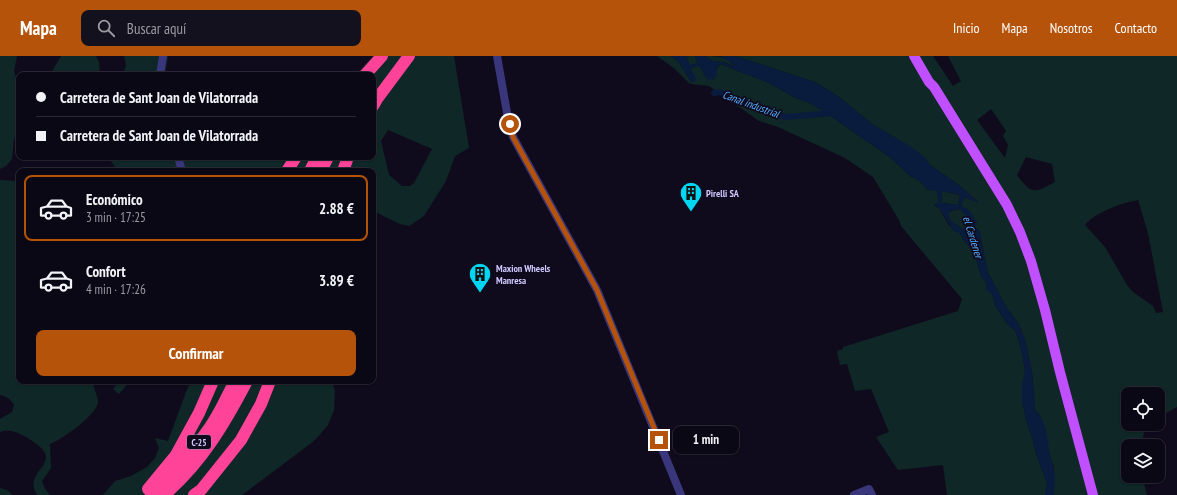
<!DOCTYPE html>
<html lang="es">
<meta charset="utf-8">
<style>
:root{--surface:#0b0816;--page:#14111f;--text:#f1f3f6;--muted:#9a9aa1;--line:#2b2935;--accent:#b45309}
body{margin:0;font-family:"PT Sans Narrow",sans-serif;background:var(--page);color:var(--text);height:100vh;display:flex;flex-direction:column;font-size:15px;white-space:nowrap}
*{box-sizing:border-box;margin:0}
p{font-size:13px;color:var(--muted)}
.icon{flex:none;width:22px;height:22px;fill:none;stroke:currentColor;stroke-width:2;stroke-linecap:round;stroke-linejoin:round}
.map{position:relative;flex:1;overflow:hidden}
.panel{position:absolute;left:16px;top:112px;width:360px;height:216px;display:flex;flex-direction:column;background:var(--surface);border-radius:8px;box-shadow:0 1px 3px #0004,0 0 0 1px var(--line)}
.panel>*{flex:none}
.top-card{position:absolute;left:16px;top:16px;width:360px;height:88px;border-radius:8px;box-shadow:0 1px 3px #0004,0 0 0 1px var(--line);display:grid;align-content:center;height:88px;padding:0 20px;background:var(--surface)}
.tools{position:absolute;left:1121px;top:331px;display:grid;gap:8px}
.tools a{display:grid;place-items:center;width:44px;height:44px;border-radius:8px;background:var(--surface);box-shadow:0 1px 3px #0004,0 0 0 1px var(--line);font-size:20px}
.end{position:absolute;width:18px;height:18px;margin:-9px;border:5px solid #b45309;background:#fff;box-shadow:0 0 0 2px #fff}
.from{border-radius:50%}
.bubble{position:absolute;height:28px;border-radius:8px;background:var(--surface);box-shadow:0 1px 3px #0004,0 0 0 1px var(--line);font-size:13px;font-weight:700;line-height:28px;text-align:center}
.top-card b{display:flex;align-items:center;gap:14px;height:38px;font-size:15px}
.top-card b+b{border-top:1px solid var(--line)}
.top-card i{width:10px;height:10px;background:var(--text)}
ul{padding:7px 0 0;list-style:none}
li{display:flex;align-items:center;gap:12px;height:66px;margin:0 8px 6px;padding:0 12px;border:2px solid transparent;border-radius:8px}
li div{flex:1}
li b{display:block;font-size:15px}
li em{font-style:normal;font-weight:700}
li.active{border-color:var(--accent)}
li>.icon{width:36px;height:36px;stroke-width:1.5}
.cta{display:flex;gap:8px;margin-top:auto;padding:8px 20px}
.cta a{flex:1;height:46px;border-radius:8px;background:var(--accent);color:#fff;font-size:16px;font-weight:700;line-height:46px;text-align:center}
header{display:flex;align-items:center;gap:24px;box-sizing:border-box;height:56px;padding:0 20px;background:var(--accent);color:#fff}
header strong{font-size:19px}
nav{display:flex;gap:22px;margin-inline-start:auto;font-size:14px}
.search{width:280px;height:36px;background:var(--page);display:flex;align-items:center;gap:10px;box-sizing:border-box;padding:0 14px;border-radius:8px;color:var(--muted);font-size:15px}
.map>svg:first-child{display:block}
.green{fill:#0f2726;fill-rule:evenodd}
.water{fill:#0a1c3d;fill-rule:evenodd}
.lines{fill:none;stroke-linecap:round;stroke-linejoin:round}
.canal{stroke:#0a1c3d;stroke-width:6}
.minor{stroke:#3a367c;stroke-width:8}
.major{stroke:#c04fff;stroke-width:10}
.highway{stroke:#ff4399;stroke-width:12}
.route{stroke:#b45309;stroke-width:5}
.labels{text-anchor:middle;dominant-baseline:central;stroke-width:3.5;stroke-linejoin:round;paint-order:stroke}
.shield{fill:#0f0b1d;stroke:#958fbb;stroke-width:1}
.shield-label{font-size:9px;font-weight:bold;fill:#cfc8ff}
.poi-label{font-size:10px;font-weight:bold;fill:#cfc8ff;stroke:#0f0b1d;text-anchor:start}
.water-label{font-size:11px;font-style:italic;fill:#56adff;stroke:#0f0b1d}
</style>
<header>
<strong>Mapa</strong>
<div class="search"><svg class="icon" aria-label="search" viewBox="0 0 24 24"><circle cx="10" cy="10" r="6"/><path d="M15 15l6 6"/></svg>Buscar aquí</div>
<nav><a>Inicio</a><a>Mapa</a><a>Nosotros</a><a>Contacto</a></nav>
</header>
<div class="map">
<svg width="1177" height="439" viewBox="0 0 1177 439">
<rect width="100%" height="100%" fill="#0f0b1d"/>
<g class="green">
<path d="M0,0h17l-3,15 5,19v34l-5,16 -2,19 -6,7 -6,3z"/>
<path d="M61,0h35l3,6 1,13h-50z"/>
<path d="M124,0h44l-3,19h-42l3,-10z"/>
<path d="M373,0h81l15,92 -14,8 -9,25 -22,35 -15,10 -9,-2 -27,-13v-40h-262l4,-5 -8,-9h266v-82h-18zM388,74l44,19 -18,34 -4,3h-8l-13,-11 -8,-34z"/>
<path d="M657,0h14l7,5 14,22 -1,-15 8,-3 8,14 10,-10 3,-5 47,18 29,16 14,5 15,9 66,46 19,18 10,5 8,9h9l2,13 -5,2 5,3 10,17 11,8 5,9 9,10 7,24 5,6 1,8 5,4 4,13 12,18 7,5 6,18 4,22 -3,33 2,6 2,11 7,20 3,13 11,30 -2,12h-98l-4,-30 -45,5 -22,-33 13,-5 -18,-43 -16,2 -8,-27 -7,1 -3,-14 6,-2v-2l115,-36 4,-12 -61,-73 -2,-6 -26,-43 -28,-19 -67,-31 -19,-6 -50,-35 -19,-2 -15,-15z"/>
<path d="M686,0h9l3,7 -8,3z"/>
<path d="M706,0c10,0 23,0 29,11 -4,-2 -9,-5 -14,-5 -6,-1 -10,0 -15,-6z"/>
<path d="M735,0h198l20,30 8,-5 -13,-25h229v351l-19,11v-24h-30v30h18l-5,22h-13v30h14l5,19h-93v-28l-3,-7 -11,-44 -5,-6 -3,-38 -7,-32 -7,-17 -10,-13 -20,-37 -9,-43 -4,-2 -14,-22 3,-9 14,5 -18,-16 -30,-21 -7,-9 -24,-16 -27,-16 -33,-27 -24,-15zM991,53l15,22 -3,5 5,9 -3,13 -28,-38zM1026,101l26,7 3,18c-21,11 -23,13 -38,-7zM1138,144l10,33 15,79 -7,1 -3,-7 -20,-14 -6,-7 -22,-38 -20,-22c11,-13 36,-22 53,-25z"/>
<path d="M0,124l19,1v200h74c0,7 5,14 5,21 0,12 -37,38 -48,42l1,24 -9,13 3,8 5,6h-13c-17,-27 36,-31 -11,-58 -7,-4 -16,-8 -24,-6l-2,2v-14l12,-7 2,-7c-3,-6 -8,-9 -14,-10z"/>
<path d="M942,135l18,4 -2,10 -16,-2z"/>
<path d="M960,153c11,8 14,24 15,37 -3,-4 -6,-11 -9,-14 -7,-7 -18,-9 -18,-20z"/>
<path d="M120,325h10l-11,13 -6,-5z"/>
<path d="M191,325h141l3,10 -1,19 -6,15 -11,13 -7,6 -68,51h-139l12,-14 16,-5 16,-9 8,-9 4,-10 -4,-10 13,3 18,-49z"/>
<path d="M0,432l7,2 6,5h-13z"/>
</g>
<path class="water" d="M671,0h15l4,9 8,-2 -3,-7h11c5,6 8,5 15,6 4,0 10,3 13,5v-3l-14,-8h15l80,26 24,15 33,27 41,24 10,8 7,9 30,21 19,17 -15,-6 -3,9 8,4 8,12 -2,6 4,2 9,43 20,37 10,13 7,17 7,32 3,38c12,12 12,26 14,41 1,6 3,10 4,15 3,8 1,21 1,29h-9l2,-12 -11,-30 -3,-13 -7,-20 -2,-11 -2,-6v-18l3,-15 -4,-22 -6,-18 -7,-5 -12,-18 -4,-13 -5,-3 -1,-9 -5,-6 -7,-24 -9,-10 -5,-9 -6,-2 -15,-23 -5,-3 5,-2 -2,-12 -9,-1 -8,-9 -10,-5 -19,-18 -66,-46 -15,-9 -14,-5 -29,-16 -47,-18 -3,5v6l-4,5 -6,-1 -8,-14 -8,3 5,12 -4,3 -14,-22zM942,135l18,4 -2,10 -16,-2zM959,153c11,7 16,24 15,36 -2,-4 -5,-10 -9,-14 -7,-6 -17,-9 -17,-19z"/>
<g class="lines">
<path class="canal" d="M714,37l6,-1 50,21 16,4 49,-4"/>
<g class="minor">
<path d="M497,0l12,68 4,13 84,153 84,205"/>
<path d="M160,19l3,-19"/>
<path d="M178,101l4,14"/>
<path d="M854,439l15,-6 3,6"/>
</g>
<path class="major" d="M914,0l15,26 5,5 73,118 13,27 11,29 14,49 15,62 33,123"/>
<g class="highway">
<path d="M365,19l17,-19"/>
<path d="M373,50l4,-7 32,-43"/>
<path d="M287,115l9,-14"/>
<path d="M310,115l7,-14"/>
<path d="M321,115l7,-14"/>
<path d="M343,115l5,-14"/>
<path d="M148,433l28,-34 23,-42 14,-32"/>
<path d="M151,439c21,-20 42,-43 59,-68 10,-14 17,-31 25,-46"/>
<path d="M164,439c37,-31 61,-72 83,-114"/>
<path d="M194,439l7,-5 40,-50 20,-36 9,-23"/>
</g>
</g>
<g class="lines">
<path class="route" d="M510,68l3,13 84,153 62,150"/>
</g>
<defs>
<g id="building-pin" transform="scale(1.15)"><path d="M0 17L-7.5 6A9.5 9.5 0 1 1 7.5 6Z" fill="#00d6f2" stroke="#0f0b1d"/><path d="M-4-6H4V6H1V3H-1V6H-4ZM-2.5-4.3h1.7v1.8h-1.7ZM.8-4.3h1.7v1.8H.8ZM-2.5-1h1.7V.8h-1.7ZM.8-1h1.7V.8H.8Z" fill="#111"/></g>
</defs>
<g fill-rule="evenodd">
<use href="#building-pin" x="691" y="137"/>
<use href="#building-pin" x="480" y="218"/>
</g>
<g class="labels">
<rect class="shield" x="187" y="379" width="24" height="14" rx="3"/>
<g class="shield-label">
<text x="199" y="386">C-25</text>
</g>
<g class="poi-label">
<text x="706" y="137">Pirelli SA</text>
<text x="496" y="212">Maxion Wheels<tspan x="496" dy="12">Manresa</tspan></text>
</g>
<g class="water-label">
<text transform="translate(751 48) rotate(20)">Canal industrial</text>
<text transform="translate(973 181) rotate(73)">el Cardener</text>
</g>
</g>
</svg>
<div class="tools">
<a><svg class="icon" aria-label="locate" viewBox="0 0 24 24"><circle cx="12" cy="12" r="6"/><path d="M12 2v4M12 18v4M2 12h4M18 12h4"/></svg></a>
<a><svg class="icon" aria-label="layers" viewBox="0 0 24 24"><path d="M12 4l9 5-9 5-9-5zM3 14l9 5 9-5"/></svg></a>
</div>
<i class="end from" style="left:510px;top:68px"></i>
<i class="end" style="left:659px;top:384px"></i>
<div class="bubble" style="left:673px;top:370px;width:66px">1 min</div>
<div class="top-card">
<b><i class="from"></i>Carretera de Sant Joan de Vilatorrada</b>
<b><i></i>Carretera de Sant Joan de Vilatorrada</b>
</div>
<section class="panel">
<ul>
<li class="active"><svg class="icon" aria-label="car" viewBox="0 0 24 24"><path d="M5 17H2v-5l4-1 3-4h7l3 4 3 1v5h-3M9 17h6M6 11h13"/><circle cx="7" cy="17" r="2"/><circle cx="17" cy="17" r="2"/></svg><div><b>Económico</b><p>3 min · 17:25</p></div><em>2.88 €</em></li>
<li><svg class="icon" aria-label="car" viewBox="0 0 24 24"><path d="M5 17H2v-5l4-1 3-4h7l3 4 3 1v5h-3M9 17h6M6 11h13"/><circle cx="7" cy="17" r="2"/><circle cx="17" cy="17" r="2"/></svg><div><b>Confort</b><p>4 min · 17:26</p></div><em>3.89 €</em></li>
</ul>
<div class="cta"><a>Confirmar</a></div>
</section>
</div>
